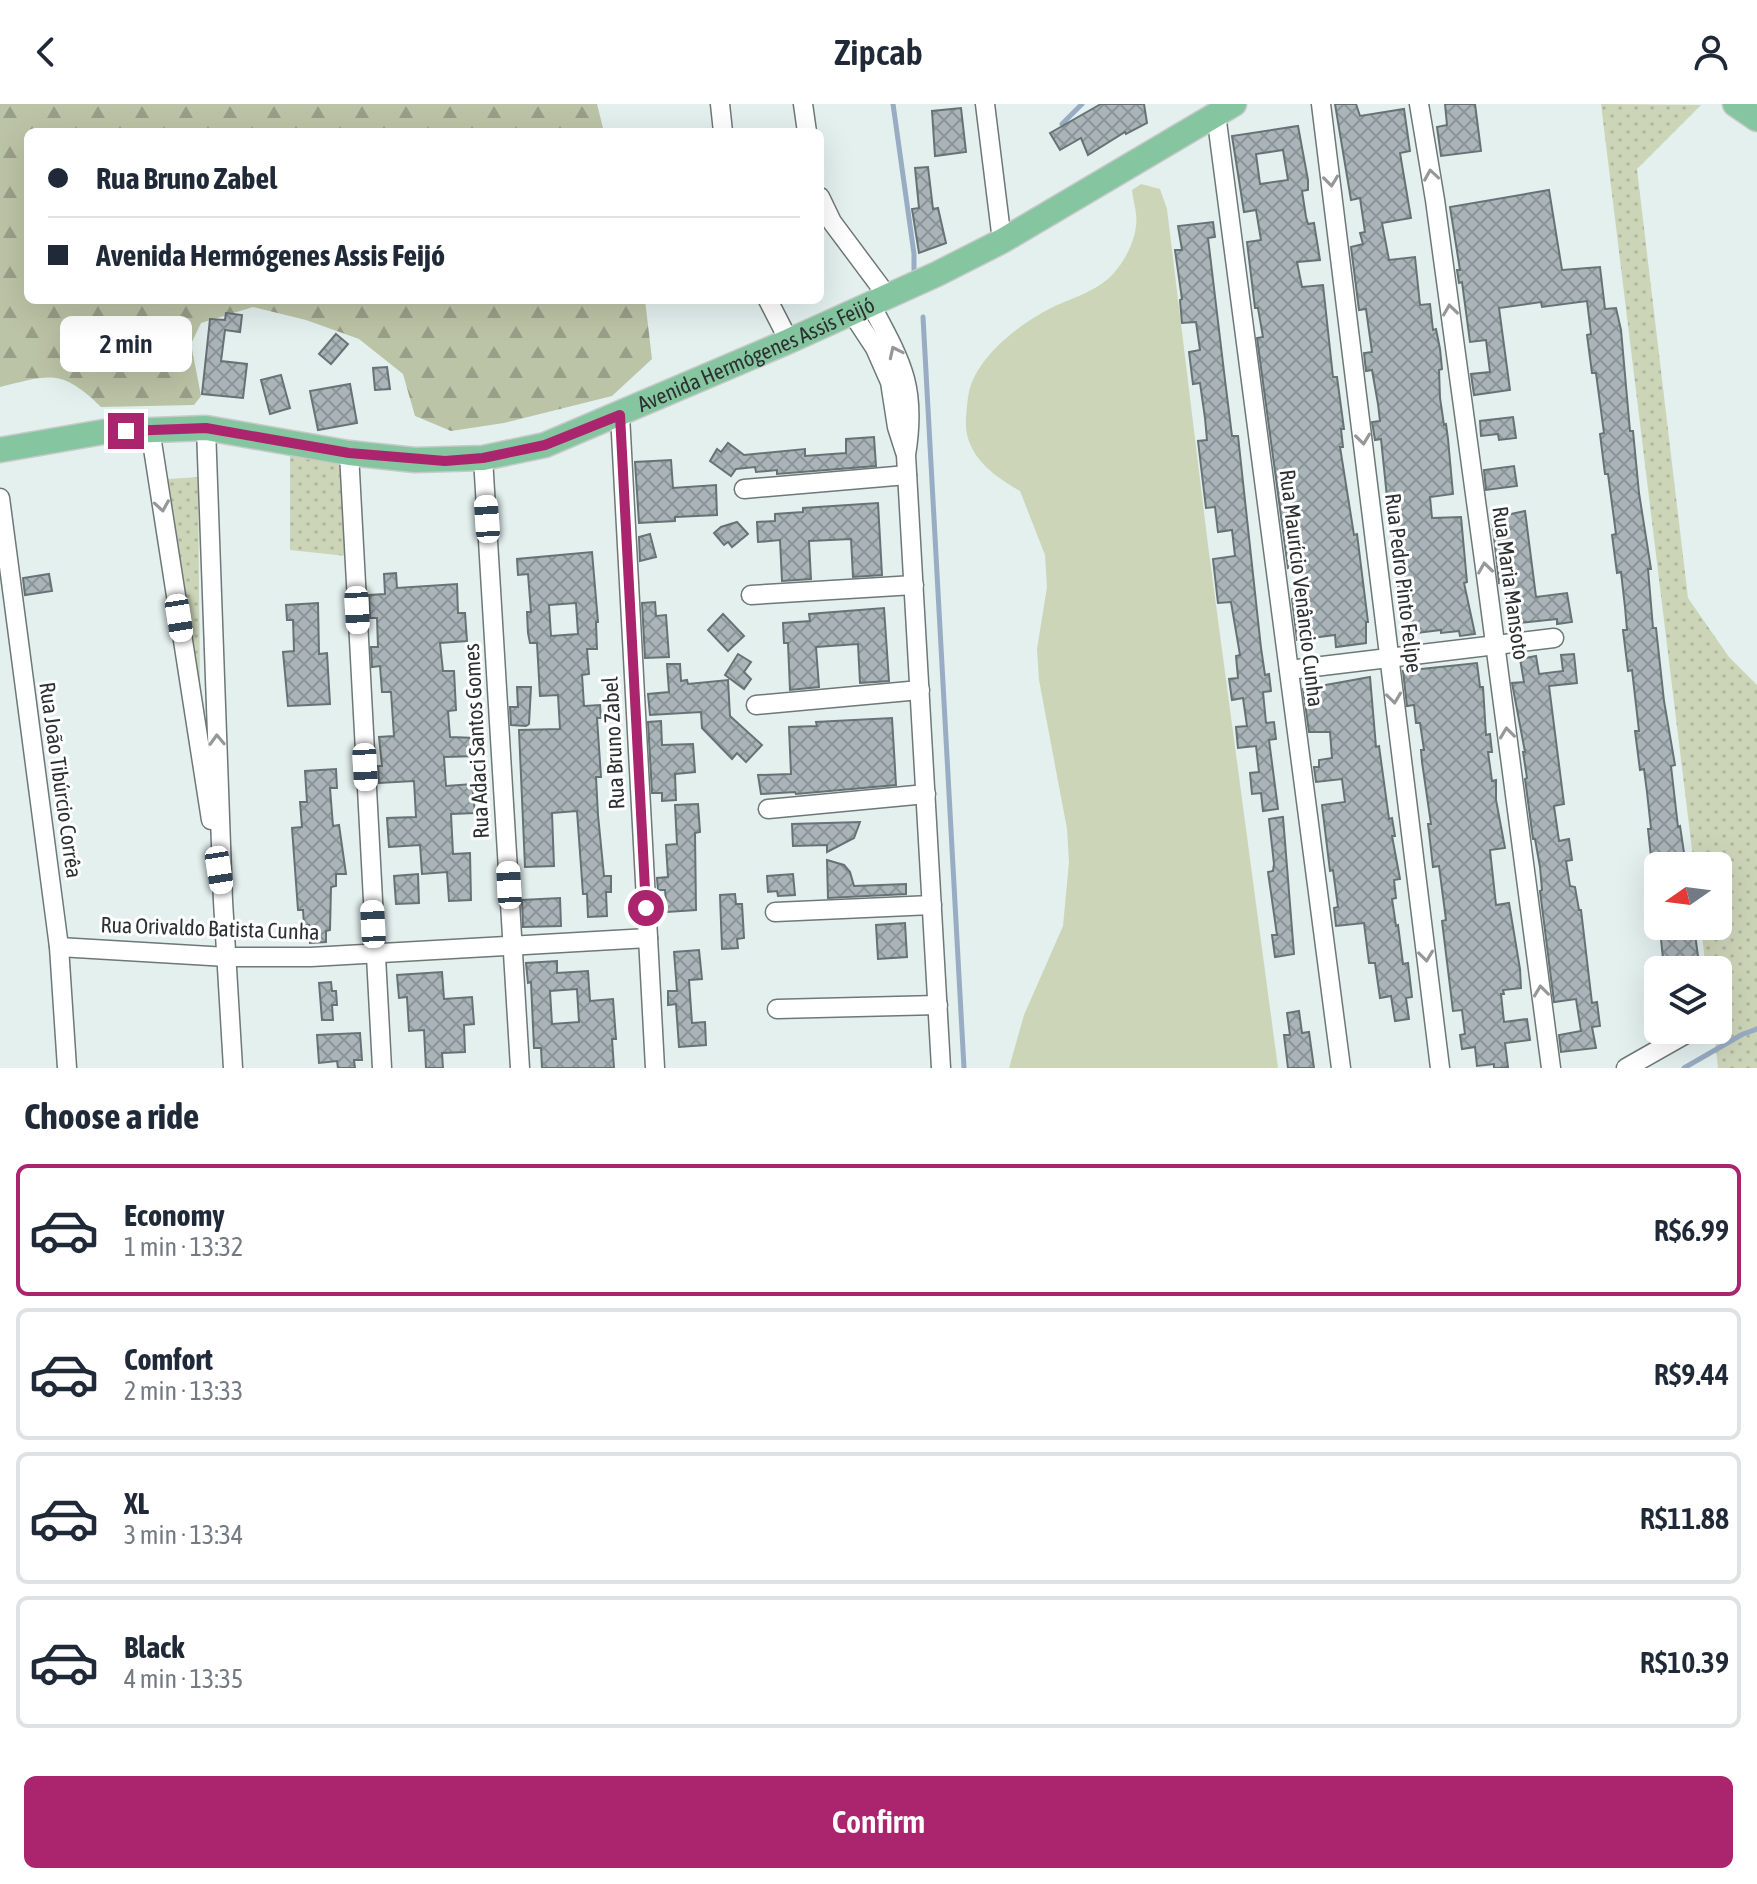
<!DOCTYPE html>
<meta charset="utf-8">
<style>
:root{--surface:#fff;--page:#f6f6f7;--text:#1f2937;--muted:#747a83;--line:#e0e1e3;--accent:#aa256e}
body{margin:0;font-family:"Asap Condensed",sans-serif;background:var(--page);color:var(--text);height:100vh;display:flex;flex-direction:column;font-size:30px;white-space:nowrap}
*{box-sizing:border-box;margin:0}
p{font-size:26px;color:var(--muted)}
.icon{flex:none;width:44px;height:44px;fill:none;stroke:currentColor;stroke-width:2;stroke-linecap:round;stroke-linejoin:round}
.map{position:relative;height:964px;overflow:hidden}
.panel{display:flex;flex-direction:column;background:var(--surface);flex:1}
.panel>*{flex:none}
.top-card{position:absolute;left:24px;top:24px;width:800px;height:176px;border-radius:12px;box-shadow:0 8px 32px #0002;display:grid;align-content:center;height:176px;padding:0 24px;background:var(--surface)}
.needle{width:52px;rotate:256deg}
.buttons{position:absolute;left:1644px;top:748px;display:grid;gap:16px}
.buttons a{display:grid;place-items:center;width:88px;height:88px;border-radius:12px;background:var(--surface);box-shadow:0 8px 32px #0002;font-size:40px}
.end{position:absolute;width:36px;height:36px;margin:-18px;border:10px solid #aa256e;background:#fff;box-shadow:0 0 0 4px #fff}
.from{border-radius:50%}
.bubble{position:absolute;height:56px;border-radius:12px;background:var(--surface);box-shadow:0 8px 32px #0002;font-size:26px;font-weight:600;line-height:56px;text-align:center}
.car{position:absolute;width:24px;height:48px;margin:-24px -12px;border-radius:10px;box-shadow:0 0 6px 2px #0007;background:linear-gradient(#fff 24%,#345 0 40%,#fff 0 76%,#345 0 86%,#fff 0)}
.top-card b{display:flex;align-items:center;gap:28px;height:76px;font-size:30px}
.top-card b+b{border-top:2px solid var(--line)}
.top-card i{width:20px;height:20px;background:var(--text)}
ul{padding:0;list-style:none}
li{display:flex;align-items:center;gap:24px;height:132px;margin:0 16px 12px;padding:0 8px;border:4px solid var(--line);border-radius:12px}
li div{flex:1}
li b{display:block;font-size:30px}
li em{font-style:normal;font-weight:600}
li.active{border-color:var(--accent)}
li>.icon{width:72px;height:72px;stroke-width:1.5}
h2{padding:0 24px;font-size:36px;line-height:96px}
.button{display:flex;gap:16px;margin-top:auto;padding:16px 24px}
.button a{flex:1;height:92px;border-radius:12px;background:var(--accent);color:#fff;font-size:32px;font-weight:600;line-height:92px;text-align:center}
header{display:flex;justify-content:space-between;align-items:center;height:104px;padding:0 24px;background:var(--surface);font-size:36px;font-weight:600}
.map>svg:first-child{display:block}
.green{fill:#cdd5b9}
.forest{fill:url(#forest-firs)}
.park{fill:url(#park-dots)}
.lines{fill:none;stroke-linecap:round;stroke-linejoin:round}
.stream{stroke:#98acc4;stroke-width:5}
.building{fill:url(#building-cross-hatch);stroke:#677275;stroke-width:2;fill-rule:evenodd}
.minor-casing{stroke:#6d7877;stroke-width:21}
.major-casing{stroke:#c8c9c9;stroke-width:27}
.minor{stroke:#fff;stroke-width:18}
.major{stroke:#85c6a0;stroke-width:24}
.oneway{stroke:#969898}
.route{stroke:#aa256e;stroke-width:10}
.labels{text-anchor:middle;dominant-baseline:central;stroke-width:6;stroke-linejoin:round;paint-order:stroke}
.street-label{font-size:22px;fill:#2c3131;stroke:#fff}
</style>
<header><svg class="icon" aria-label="back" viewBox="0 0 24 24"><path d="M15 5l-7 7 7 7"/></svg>Zipcab<svg class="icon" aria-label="person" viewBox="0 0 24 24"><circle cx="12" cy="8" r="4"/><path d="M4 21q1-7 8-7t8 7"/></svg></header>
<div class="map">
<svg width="1757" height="964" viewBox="0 0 1757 964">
<defs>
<pattern id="forest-firs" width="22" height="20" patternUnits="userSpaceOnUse" patternTransform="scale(2)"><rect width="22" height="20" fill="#bcc4a7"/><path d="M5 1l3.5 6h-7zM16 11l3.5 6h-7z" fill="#99a089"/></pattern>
<pattern id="park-dots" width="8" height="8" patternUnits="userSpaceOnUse" patternTransform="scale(2)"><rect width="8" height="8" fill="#cdd5b9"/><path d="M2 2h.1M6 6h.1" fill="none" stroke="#b0b7a0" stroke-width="1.8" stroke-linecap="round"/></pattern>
<pattern id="building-cross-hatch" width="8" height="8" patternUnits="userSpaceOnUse" patternTransform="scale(2)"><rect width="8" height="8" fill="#aab5b9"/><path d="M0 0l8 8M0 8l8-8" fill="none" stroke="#8b9497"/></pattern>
</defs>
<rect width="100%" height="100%" fill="#e3f0ee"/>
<path class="green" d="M1141,80l19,5 7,20 41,336 70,523h-269l15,-53 39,-89 6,-64 -2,-33 -28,-149 -2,-31 10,-62 -2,-32 -25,-64c-28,-16 -57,-37 -54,-74 1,-8 1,-17 3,-25 8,-36 53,-70 84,-85 19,-9 44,-16 59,-32 12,-13 22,-31 24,-49 2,-11 -3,-25 -4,-36z"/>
<path class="forest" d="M0,0h597l7,28h-576v168h617l7,59 -40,37 -108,27 -53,8 -36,-15 -12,-42 -44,-35 -53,-19 -53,-13 -52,16 -10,21 10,52 -7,9 -93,2c-40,-39 -51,-32 -101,-20z"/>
<g class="park">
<path d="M1601,0l100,1 -64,64 51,429 41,59 28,28v383h-39l-4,-38h4v-60h-12l-5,-44h17v-60h-24z"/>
<path d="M290,351l53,9 3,92 -56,-6z"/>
<path d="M198,373l2,216 -32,-214z"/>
</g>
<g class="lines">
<g class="stream">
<path d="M893,0l21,150v22"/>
<path d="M1062,20l20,-20"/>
<path d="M923,213l41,751"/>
<path d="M1684,964l59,-34 14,-5"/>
</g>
</g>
<g class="building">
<path d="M1101,0h43l3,19 -21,11 -1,-2 -37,23 -7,-17 -21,12 -10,-17z"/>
<path d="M1335,0h21l4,12 44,-7 6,42 -10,2 11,65 -29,5 7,37 26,-3 5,48 10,-1 3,26 3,-1 4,20 2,20 -3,1 1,28 4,27 2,-1 2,15 5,55 -23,3 2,21 29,-1 6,65 -3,1 11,51 -15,2 -1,-5 -18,2v-3l-32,4 -6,-49 -5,1 -4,-56 -7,-33 -6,-58 -6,1 -3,-18 8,-1 -2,-17 -6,-34 -6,1 -2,-18 8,-1 -6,-43 -7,1 -8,-63 12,-3 -3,-11 5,-1 -5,-34 -9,2z"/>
<path d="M1445,0h30l6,47 -40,5 -4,-29 10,-2z"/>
<path d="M961,4l5,44 -31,4 -3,-45z"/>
<path d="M1298,22l10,54v10l-6,1 4,26 2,7 6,-1 6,37 -23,2 5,25 21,-2 10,92h4l7,52h-3l2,18h-3l14,88 3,-1 11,88h-2v21l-30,4 -1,-12 -38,5 -5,-41 15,-2 -6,-31 -13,2 -31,-230 6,-1 -5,-29h-3l-8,-66 14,-2 -5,-30 -12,2 -12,-76zM1283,46l5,30 -28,4 -4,-30z"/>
<path d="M928,63l5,42 5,-1 8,35 -27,10 -7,-44 7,-1 -4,-40z"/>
<path d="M1549,86l13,80 38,-3 5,42 11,-1 5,22 9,101h3l6,62 12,76h-3l5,59h3l8,73 11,64 -4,1 7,61 2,-1 6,40h-34l-4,-37h3l-4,-37 -3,-23 -4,1 -5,-39h4l-7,-61 -4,1 -5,-41h4l-2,-23 -4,-35 -4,1 -5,-38 4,-1 -8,-60h-3l-5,-40 4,-1 -8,-60h-4l-5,-38 4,-1 -4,-33 -45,6 -1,-5 -42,6 11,82 -36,5 -3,-21 19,-2 -4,-32 -16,2 -8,-60 -3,1 -2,-13h3l-10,-63z"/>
<path d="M1213,118l2,15 -7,1 17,142 7,56h6l23,212 4,27 4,-1 2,17 -8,1 3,31 8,-1 2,17 -7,1 9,69 -15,2 -2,-18 -9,1 -2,-21 9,-1 -3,-26 -18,2 -2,-21 11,-1 -4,-28 -11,2 -3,-21 9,-1 -2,-22 4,-1 -9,-53 -13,1 -5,-44 22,-3 -3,-26 -14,2 -3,-25 -9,1 -8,-67 9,-1 -2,-22 -5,-35 -7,1 -4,-32 11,-2 -4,-28 -14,1 -2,-23 2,-1 -7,-49h7l-4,-24z"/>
<path d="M226,209l16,2 -2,17 -15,-2 -4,31 26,3 -4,34 -41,-4 8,-75 15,1z"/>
<path d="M336,230l12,10 -17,20 -12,-10z"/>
<path d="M387,263l3,22 -15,1 -2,-22z"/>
<path d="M281,271l9,33 -20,6 -9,-34z"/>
<path d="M350,280l7,39 -39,7 -8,-39z"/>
<path d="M1513,313l3,21 -17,2 -1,-6 -17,2 -1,-15z"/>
<path d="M874,333l2,29 -99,8v-4l-21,2 -1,-5 -19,2 -5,7 -21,-15 7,-12 4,3 7,-9 16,12 61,-6v7l41,-3v-14z"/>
<path d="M671,356l2,28 43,-3 1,30 -42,2v4l-36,2 -4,-61z"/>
<path d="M1514,362l3,20 -31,4 -2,-20z"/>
<path d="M878,399l4,72 -29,2 -2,-38 -42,2 2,38 -29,2 -2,-41 -22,2 -1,-20 18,-1v-7l28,-2v-4z"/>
<path d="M1525,407l11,86 31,-4 5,29 -15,2v-5l-47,5 -4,-35 -3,-7 -4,1 -7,-65z"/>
<path d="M737,418l11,12 -16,13 -4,-5 -4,3 -10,-12 7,-6z"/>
<path d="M650,430l6,23 -16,4 -1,-24z"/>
<path d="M592,448l6,70h-2l1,27h-10l2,25 -7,1 2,31 16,-1 1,13h-4l4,59h-5l2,38 6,61h7v16h-5l1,24 -19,1 -1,-23h-4l-6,-83 -25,2 2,53 -29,1 -6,-137 41,-1 -2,-34 -18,1 -3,-53h-7l-2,-10 -1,-21h4l-3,-38 -10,1 -1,-16zM576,499l2,31 -27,2 -2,-31z"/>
<path d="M396,469l1,15 60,-4 1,29h7l2,28 -27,2 3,28h11l2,39 -8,1 2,26 26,1 1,18 -33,1 2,29 26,-2 3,29 -24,1 2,40 17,-1 1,47 -22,1 -2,-29 -25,2 -2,-29 -31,2 -2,-29 29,-1 -2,-36 -35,2 -1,-17h4l-3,-29 15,-1 -3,-44h-9l-2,-26 -8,1 -1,-20h7l-1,-29h-7l-1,-23 16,-1 -1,-20z"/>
<path d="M49,470l3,17 -27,4 -2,-17z"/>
<path d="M655,498l1,14 10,-1 3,42 -24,1 -3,-55z"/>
<path d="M318,499l1,51 8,-1 3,51 -42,2 -5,-54 11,-1 -1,-31h-6l-1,-15z"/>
<path d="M884,504l5,73 -29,2 -2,-39 -42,3 3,40 -29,3 -2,-47h-4l-1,-20 27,-2 -1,-7z"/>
<path d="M723,510l21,22 -16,15 -20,-21z"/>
<path d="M738,550l13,8 -7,10 7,7 -7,10 -19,-14z"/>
<path d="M1574,550l3,29 -28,3 15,118 -10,2 5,35 10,-2 3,21 -6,1 4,25 5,1 4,23h2l11,93 5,-1 3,24 -8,1 4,21 -35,4 -2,-17 22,-4 -5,-32 -22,3 -14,-111 2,-1 -2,-23 -5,-28h-2l-8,-60 2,-1 -4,-26h2l-13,-69 12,-1 -4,-23 16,-3 3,18 24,-3 -2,-16z"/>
<path d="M1477,559l3,24h3l3,48 4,-1 2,18h-4l4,29 4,-1v20l9,48 -15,2 6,55 13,-2 11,66 1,19 -18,2 1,4h-3l3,28 23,-3 3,21 -25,3 3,24 -7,1h-7v-4l-17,2 -2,-19 -13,2 -2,-14 5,-1 -3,-24 -9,1 -11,-90 4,-1 -7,-54 -6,1 -4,-35 -1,-8h3l-9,-62 -1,-12h3l-4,-27h-4l-2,-18 -7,1 -4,-35z"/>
<path d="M667,560h13l1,17 6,-1 1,4 40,-4 2,36 32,29 -16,17 -9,-9 -5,6 -30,-31 -1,-16 -51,3 -2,-21 21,-2z"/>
<path d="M1370,573l6,70 3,-1 10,73 3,-1 3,18h-3l8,43 -6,1 2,18 -4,1 4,27 2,-1 5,39 5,-1 4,34 -6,1 3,21 -14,2 -4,-25 -11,2 -5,-35h-6l-5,-40 -28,3 -2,-18 4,-1 -5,-37 -3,1 -8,-66 23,-3 -3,-23 -26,3 -2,-15h5v-7l13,-2 -2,-26h-21l-6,-43z"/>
<path d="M517,583h14l-2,37 -3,2 -15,-1 -1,-18h8z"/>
<path d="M892,614l4,67 -100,9 -1,-2 -34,2 -3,-19 33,-1 -2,-47 28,-1 -1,-4z"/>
<path d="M661,617l1,24 31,-1 2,28 -20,2 1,26 -14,1v-8h-10l-4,-71z"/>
<path d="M336,665l1,19h-7l3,38 6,-1 7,49h-10v12l-5,1 -1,43 -4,1v11l-16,1 -1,-18h-5l-1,-15h-5l-6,-82 10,-1 -2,-25h7l-2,-31z"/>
<path d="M698,700l2,28 -5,1 1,77 -29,2 -2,-22h-7l-1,-12 11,-1 -2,-32 11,-1 -2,-39z"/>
<path d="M1283,713l11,137 -19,3 -3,-22h5l-9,-63 5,-1 1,-7 -5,-45z"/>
<path d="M860,718l-6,16 -27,14v-7l-34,1 -1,-22z"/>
<path d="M827,756l17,5 6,7 4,14 52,-2v10l-78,4z"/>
<path d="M418,770l1,29 -23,1 -2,-28z"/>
<path d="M793,770l2,21 -17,1 -1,-5 -9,1 -1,-16z"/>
<path d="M735,790l1,10h6l2,34 -7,1 1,9 -16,1 -2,-54z"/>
<path d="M560,794l1,28 -38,1 -1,-27z"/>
<path d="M905,819l2,34 -29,2 -2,-34z"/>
<path d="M1663,822h31l5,38 -10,1 1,5h-14v-3l-12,1 -4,-38 3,-1z"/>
<path d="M699,846l3,29 -13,1 3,43 13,-1 1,23 -27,2 -3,-43 -8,1v-14h9l-3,-39z"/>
<path d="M557,857v12l31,-2 2,30 23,-2 3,40h-4l2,29h-72l-1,-20h-7l-3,-66 -3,1 -2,-20zM577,885l2,33 -27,2 -2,-33z"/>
<path d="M442,868l2,27 28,-2 2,27 -10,1 1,27 -23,1 1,15h-17l-2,-38 -15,1 -2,-34 -8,1 -2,-23z"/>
<path d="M331,878l1,9h4l1,14h-5l1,15h-11l-3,-37z"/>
<path d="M1299,907l3,22 7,-1 5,36h-26l-4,-33h6l-3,-22z"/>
<path d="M360,929l2,27h-8l1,8h-17l-1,-7 -18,2 -2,-28z"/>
</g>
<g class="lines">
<g class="minor-casing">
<g id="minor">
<path d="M720,0l3,28"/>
<path d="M803,0l4,28"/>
<path d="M985,0l17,137"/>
<path d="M1321,0l119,964"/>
<path d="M1419,0l16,96 51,375 65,493"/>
<path d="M1216,10l125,954"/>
<path d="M820,93l12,25 56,75"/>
<path d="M768,196l21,41"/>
<path d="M871,201c31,58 46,82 35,150l35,613"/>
<path d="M852,209l23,35 15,34 7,45 8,25"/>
<path d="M620,311l35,653"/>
<path d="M206,324l17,473 10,167"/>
<path d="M150,325l61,391"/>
<path d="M349,349l33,615"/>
<path d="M483,354l37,610"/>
<path d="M744,385l163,-14"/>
<path d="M0,394l59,449 8,121"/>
<path d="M751,491l163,-10"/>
<path d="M1289,566l265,-32"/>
<path d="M756,601l164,-15"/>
<path d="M768,705l158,-15"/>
<path d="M775,808l157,-7"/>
<path d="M59,843l168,10h84l337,-19"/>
<path d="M777,905l161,-4"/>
<path d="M1718,912v-1"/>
<path d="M1626,964l67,-38"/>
</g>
</g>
<g class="major-casing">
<g id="major">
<path d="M1735,0l22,15"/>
<path id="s1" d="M0,346l103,-18 103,-4 143,25 66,7 68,-2 62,-13 244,-104 148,-67 65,-33 232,-137"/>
</g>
</g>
<use href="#minor" class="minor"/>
<use href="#major" class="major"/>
</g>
<defs><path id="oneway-chevron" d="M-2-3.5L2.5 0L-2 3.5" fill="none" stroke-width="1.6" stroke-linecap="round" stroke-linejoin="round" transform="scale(2)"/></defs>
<g class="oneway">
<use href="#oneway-chevron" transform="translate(1431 71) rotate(-99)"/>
<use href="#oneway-chevron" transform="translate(1331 77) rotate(83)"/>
<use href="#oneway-chevron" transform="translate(1450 206) rotate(-98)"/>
<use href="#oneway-chevron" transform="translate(895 248) rotate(-115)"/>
<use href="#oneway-chevron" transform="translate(1363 335) rotate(83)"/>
<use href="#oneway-chevron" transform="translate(162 402) rotate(81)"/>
<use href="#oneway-chevron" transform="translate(1485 464) rotate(-98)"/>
<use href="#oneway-chevron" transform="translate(1394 594) rotate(83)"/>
<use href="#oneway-chevron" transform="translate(1507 629) rotate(-97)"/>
<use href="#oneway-chevron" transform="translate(217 636) rotate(-92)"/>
<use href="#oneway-chevron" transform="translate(1426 852) rotate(83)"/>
<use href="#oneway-chevron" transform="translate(1541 887) rotate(-97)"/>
</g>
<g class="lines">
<path class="route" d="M126,327l80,-3 143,25 96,8 38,-3 62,-13 75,-30 26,493"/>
</g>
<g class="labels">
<g class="street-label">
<text stroke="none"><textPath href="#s1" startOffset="780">Avenida Hermógenes Assis Feijó</textPath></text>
<text transform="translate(1404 479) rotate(83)">Rua Pedro Pinto Felipe</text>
<text transform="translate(1511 479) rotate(82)">Rua Maria Mansoto</text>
<text transform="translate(1302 484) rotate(83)">Rua Maurício Venâncio Cunha</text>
<text transform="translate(476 637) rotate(-93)">Rua Adaci Santos Gomes</text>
<text transform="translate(613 639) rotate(-93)">Rua Bruno Zabel</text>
<text transform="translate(61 676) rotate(82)">Rua João Tibúrcio Corrêa</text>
<text transform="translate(210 824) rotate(2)">Rua Orivaldo Batista Cunha</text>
</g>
</g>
</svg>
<div class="buttons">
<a><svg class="needle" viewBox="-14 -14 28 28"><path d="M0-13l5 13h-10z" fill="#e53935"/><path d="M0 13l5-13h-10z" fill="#747a83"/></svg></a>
<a><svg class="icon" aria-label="layers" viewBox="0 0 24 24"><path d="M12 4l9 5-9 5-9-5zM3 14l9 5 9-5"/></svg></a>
</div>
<i class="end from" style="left:646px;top:804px"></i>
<i class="end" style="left:126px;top:327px"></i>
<div class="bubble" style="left:60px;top:212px;width:132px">2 min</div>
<i class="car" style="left:487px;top:415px;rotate:356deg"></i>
<i class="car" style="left:357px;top:506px;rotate:177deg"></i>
<i class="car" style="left:179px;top:514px;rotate:171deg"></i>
<i class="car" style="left:365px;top:663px;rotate:177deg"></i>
<i class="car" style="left:219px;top:766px;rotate:171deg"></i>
<i class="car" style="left:509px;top:781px;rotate:357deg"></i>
<i class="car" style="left:373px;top:820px;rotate:357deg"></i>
<div class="top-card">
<b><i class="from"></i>Rua Bruno Zabel</b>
<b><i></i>Avenida Hermógenes Assis Feijó</b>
</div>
</div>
<section class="panel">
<h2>Choose a ride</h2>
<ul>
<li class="active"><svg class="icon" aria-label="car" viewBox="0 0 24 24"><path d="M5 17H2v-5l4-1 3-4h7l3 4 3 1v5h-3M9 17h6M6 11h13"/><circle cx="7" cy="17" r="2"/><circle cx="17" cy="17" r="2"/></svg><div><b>Economy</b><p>1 min · 13:32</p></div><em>R$6.99</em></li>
<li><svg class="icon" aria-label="car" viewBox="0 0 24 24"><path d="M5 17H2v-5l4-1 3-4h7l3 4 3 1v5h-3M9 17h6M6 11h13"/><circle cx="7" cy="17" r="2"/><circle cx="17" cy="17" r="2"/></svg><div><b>Comfort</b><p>2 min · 13:33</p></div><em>R$9.44</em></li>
<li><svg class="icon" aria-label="car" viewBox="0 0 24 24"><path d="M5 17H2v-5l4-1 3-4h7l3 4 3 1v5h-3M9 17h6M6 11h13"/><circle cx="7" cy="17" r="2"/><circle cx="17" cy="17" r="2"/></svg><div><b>XL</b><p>3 min · 13:34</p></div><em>R$11.88</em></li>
<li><svg class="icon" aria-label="car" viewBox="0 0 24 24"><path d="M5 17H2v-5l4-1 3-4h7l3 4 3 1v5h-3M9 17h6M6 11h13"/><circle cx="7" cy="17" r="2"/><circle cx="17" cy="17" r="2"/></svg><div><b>Black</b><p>4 min · 13:35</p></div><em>R$10.39</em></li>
</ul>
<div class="button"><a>Confirm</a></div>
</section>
